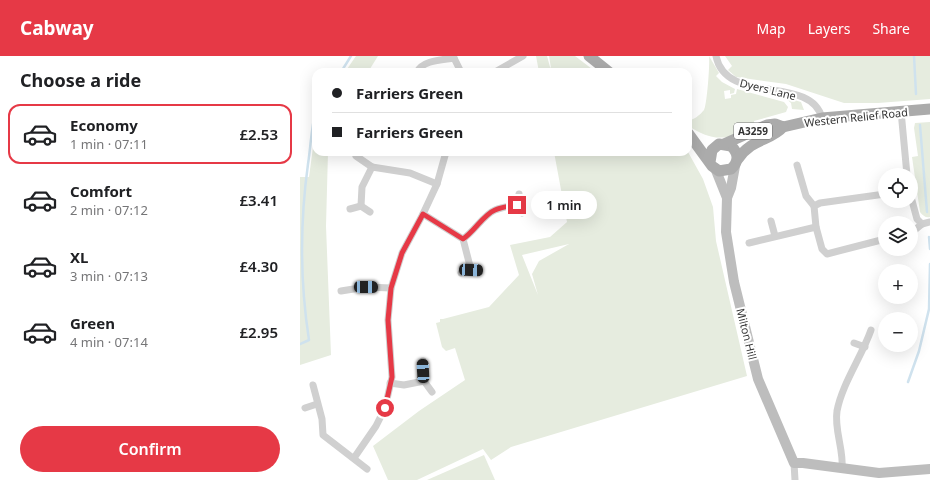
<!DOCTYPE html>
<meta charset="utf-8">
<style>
:root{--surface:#fff;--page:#f6f6f6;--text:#202124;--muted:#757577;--line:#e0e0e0;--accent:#e63946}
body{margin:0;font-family:"Noto Sans",sans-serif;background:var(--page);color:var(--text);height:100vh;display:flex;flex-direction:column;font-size:15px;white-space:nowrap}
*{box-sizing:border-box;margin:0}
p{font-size:13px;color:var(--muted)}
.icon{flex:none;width:22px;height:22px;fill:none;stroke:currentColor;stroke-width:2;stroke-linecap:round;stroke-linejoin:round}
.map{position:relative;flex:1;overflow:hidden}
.drawer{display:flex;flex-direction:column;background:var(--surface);width:300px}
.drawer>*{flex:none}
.hud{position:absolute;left:12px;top:12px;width:380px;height:88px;border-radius:12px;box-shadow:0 4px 16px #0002;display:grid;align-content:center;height:88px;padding:0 20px;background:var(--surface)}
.controls{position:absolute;left:578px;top:112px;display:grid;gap:8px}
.controls a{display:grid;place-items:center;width:40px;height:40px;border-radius:50%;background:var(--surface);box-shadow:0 4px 16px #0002;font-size:20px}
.end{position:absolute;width:18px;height:18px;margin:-9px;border:5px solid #e63946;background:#fff;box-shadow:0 0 0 2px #fff}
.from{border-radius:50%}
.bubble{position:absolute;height:28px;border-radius:14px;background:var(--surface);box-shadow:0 4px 16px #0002;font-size:13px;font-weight:600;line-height:28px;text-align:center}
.car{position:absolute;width:12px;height:24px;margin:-12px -6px;border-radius:5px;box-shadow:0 0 3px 1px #0007;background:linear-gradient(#222 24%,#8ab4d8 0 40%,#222 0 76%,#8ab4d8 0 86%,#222 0)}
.hud b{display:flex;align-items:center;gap:14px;height:38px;font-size:15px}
.hud b+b{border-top:1px solid var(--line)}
.hud i{width:10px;height:10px;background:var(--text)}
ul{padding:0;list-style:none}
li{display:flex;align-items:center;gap:12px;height:60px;margin:0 8px 6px;padding:0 12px;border:2px solid transparent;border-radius:12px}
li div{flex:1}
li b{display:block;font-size:15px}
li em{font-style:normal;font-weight:600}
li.selected{border-color:var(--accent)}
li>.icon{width:36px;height:36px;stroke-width:1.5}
h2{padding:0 20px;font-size:18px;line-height:48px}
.button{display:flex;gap:8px;margin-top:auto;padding:8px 20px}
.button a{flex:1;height:46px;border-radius:24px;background:var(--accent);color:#fff;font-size:16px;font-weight:600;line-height:46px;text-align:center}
header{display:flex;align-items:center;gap:24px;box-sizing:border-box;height:56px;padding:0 20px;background:var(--accent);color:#fff}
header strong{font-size:19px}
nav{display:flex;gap:22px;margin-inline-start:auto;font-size:14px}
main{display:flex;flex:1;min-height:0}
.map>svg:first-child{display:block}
.green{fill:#e6ecdf;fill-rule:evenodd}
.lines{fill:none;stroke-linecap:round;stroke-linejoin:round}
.stream{stroke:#cfe2ee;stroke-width:2.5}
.street{stroke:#d0d0d0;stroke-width:7}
.secondary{stroke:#bdbdbd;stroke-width:10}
.primary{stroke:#ababab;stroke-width:11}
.route{stroke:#e63946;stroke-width:5}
.labels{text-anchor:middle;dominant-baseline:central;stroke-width:4;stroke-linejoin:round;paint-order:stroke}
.shield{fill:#fff;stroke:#707070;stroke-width:1}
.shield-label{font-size:10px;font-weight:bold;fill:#333}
.street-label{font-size:11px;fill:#333;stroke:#fff}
</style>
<header>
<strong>Cabway</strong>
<nav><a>Map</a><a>Layers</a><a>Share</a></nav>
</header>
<main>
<section class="drawer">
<h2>Choose a ride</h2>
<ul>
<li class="selected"><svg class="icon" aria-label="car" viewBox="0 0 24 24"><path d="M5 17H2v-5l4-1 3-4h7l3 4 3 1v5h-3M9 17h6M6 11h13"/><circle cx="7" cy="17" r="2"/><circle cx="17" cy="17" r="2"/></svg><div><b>Economy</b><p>1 min · 07:11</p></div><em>£2.53</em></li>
<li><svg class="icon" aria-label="car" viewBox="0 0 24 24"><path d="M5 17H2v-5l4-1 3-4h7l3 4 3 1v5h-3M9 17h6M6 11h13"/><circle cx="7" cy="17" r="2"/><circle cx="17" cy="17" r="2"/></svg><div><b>Comfort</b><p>2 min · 07:12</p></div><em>£3.41</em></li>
<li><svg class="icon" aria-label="car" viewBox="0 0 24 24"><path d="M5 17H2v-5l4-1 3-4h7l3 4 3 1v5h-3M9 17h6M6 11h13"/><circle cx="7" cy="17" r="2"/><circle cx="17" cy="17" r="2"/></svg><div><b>XL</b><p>3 min · 07:13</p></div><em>£4.30</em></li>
<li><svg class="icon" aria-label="car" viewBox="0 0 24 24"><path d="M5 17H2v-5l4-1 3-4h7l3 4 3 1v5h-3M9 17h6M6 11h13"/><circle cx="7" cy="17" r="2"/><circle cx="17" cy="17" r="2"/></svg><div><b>Green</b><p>4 min · 07:14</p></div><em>£2.95</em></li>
</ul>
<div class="button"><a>Confirm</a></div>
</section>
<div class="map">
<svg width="630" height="424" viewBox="0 0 630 424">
<rect width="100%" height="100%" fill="#fff"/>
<g class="green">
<path d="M56,0h22l-10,16h-23z"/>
<path d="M236,0h11l3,11 1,1 -2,-12h26l21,16h-57z"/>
<path d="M409,0l10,17 -3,3 6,6 13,7 -1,4 -4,1v-4l-6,1 1,8 6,-1v-3l5,-1 1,-5 47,13 4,5 -2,5 -32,9 1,6 -14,6 -3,-6 -4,2 2,6c-20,6 -31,1 -48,-9v-6c6,0 12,-5 16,-10 3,-5 6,-47 5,-54z"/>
<path d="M425,0h205v43l-52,4h-34l-58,-19 -50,-7 -8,-7 4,-4z"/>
<path d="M484,41l17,5 3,8 -12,-1 -1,-6z"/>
<path d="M630,66v95c-4,1 -7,-1 -10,-5l-8,-55 6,-1 -4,-28 1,-5z"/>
<path d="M16,69v27h12l-2,74 5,129 -31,10v-188h9z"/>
<path d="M254,96h134l15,27 10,28 3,34 31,135 -236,71 -20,13 -8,-11 -66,31h-29l-15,-34 46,-35 46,-31 -10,-32 -9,3 -4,-4 -6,-24 4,-1v-3h3l46,-12 30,-32 -9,-30 40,-8 17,-15zM269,188l-30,17 -7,13 6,21 -16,-40z"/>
<path d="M184,399l11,25h-68z"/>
</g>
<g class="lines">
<g class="stream">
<path d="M614,0l2,38"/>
<path d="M41,16l10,-16"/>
<path d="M620,69l7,87"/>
<path d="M629,181l1,12"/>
<path d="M0,288l9,-4c-9,-58 -9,-118 -1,-176 3,-19 3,-36 8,-54"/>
<path d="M608,326l11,-31 10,-42 1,-45"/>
</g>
<g class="street">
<path d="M153,0l8,16"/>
<path d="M416,0c10,50 95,18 106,62"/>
<path d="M117,16c6,-12 25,-12 37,-14"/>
<path d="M195,16l28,-16"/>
<path d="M601,55l6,64"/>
<path d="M146,96l-9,32 -14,30 40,25 8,31 -10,3"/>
<path d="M56,100l16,11"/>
<path d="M497,109l9,31 8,10"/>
<path d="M219,138l-2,11 5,8"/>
<path d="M611,141l6,22 5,5"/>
<path d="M61,150l1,-19 10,-20 38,6 27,11"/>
<path d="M50,153l11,-3 9,6"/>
<path d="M471,165l4,15"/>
<path d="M516,171l6,22 5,5 58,-15"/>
<path d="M611,177l11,-9 8,-2"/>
<path d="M163,183c12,-8 20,-24 32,-29 7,-3 15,-4 22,-5"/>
<path d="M449,187l67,-16 -2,-21 6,-3 65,-9"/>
<path d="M171,214h8"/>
<path d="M41,235l25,-4 25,1"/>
<path d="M554,287l11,4"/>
<path d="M123,305l1,20 8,11"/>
<path d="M90,327l14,2 20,-4"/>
<path d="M13,329l9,34 1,16 44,34"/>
<path d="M5,352l12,-4"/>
<path d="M54,402l22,-32 9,-18 7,-31 -4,-57 3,-32 11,-35 21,-39"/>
<path d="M494,407l1,17"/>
<path d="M542,413c2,-19 -8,-39 -5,-58 5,-27 25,-55 34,-81"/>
</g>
<g class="secondary">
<path d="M435,110l-4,22 -4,10 -1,34 8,50 24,97 36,84h9l76,10 51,-4"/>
<path d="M415,112l12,30"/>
</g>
<g class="primary">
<path d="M289,0l20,16"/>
<path d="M388,77l24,33 7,5 12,-2c8,-7 8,-16 0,-23l-12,-2 -7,6 -2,12"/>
<path d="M424,88l43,-19 8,-1 8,3 39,-9 108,-9"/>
<path d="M438,103c14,-21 33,-18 45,-32"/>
</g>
</g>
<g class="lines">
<path class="route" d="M85,352l7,-31 -4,-57 3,-32 11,-35 21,-39 40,25c12,-8 20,-24 32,-29 7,-3 15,-4 22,-5"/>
</g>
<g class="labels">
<rect class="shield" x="434" y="67" width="38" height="16" rx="3"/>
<g class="shield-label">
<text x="453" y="75">A3259</text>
</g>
<g class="street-label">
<text transform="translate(468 33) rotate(14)">Dyers Lane</text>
<text transform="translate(556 61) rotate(-6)">Western Relief Road</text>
<text transform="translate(447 278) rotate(76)">Milton Hill</text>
</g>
</g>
</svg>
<div class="controls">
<a><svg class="icon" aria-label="locate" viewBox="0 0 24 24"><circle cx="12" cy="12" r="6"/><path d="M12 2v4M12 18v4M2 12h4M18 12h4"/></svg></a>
<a><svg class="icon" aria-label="layers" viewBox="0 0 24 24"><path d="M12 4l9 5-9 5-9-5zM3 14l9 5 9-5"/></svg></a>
<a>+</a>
<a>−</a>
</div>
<i class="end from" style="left:85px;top:352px"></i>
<i class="end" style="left:217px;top:149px"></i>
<div class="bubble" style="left:231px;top:135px;width:66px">1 min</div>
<i class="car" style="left:171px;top:214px;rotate:93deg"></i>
<i class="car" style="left:66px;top:231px;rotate:91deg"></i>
<i class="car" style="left:123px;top:315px;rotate:357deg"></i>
<div class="hud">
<b><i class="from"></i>Farriers Green</b>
<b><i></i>Farriers Green</b>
</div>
</div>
</main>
